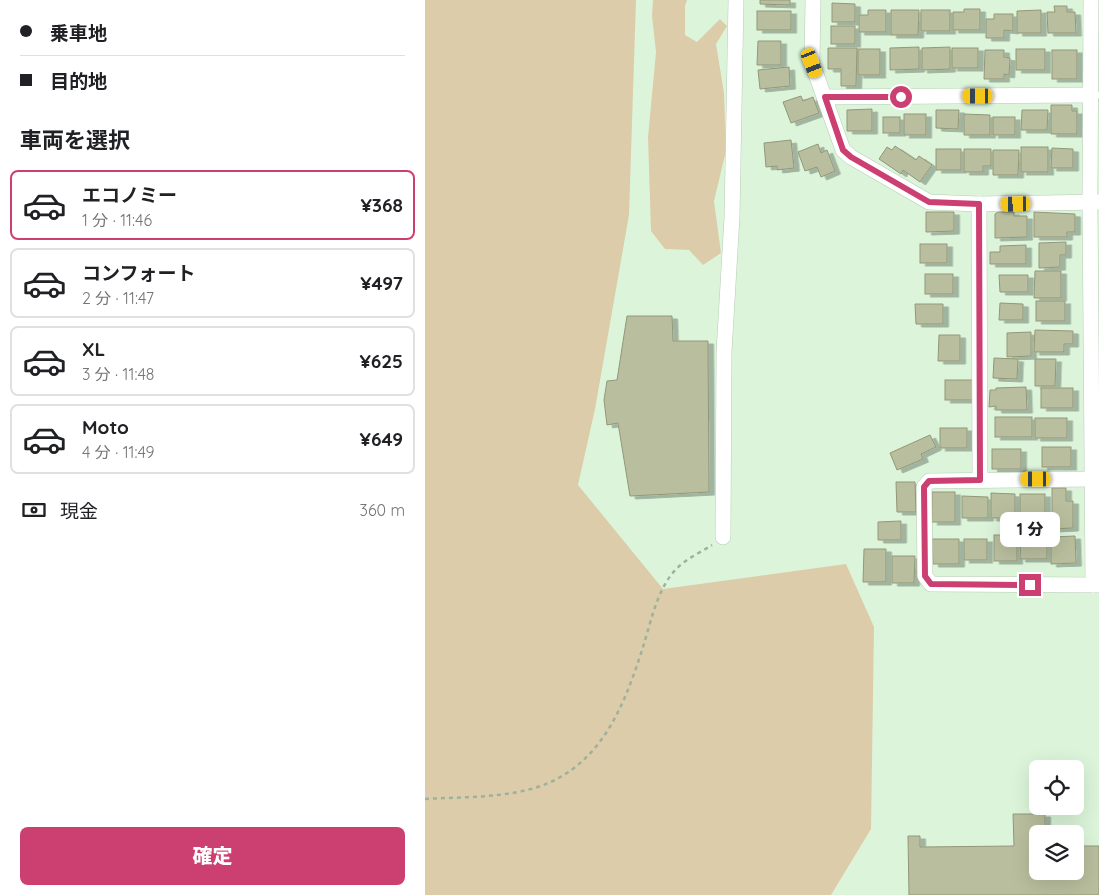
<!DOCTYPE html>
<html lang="ja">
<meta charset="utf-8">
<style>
:root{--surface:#fff;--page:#f2f2f2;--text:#202124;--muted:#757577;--line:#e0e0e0;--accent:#cc3f71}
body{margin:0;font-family:Quicksand,"Noto Sans JP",sans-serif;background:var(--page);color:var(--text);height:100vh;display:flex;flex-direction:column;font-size:19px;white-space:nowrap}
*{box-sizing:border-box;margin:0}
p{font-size:16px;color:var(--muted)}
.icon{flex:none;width:28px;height:28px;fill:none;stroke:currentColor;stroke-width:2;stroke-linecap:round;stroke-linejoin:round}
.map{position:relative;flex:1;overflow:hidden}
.details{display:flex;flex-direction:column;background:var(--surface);width:425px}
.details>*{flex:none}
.hud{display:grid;align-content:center;height:110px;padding:0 20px;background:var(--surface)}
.buttons{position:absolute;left:604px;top:760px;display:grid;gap:10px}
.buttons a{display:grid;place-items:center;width:55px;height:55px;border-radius:8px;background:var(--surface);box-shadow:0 5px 20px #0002;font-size:25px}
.end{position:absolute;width:22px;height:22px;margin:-11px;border:6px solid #cc3f71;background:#fff;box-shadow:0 0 0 2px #fff}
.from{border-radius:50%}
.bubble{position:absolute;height:35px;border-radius:8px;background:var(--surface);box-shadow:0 5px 20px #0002;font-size:16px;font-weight:800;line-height:35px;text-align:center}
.car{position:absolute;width:15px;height:30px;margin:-15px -8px;border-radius:6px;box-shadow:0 0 4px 1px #0007;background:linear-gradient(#f5c518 24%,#345 0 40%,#f5c518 0 76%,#345 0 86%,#f5c518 0)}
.hud b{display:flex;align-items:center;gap:18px;height:48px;font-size:19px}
.hud b+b{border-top:1px solid var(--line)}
.hud i{width:12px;height:12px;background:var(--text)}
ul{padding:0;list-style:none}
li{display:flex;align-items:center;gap:15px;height:70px;margin:0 10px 8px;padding:0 10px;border:2px solid var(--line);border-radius:8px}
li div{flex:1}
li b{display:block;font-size:19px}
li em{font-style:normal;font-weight:800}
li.on{border-color:var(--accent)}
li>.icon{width:45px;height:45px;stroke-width:1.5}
h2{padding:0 20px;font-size:22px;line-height:60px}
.pay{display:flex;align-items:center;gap:12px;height:55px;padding:0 20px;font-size:19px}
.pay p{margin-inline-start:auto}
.primary-button{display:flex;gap:10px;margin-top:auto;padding:10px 20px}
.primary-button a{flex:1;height:58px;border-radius:8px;background:var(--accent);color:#fff;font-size:20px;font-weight:800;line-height:58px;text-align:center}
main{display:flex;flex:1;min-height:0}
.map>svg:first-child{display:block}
.green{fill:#dcccaa}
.building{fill:#b9be9e;stroke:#929778;filter:url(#shadow)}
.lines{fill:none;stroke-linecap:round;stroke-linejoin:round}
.street-casing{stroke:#b5cdb3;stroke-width:16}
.path{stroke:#9eb19c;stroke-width:2.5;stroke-dasharray:4 4;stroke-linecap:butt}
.street{stroke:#fff;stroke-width:15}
.route{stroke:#cc3f71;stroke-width:6}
</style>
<main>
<section class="details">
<div class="hud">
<b><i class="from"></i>乗車地</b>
<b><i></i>目的地</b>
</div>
<h2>車両を選択</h2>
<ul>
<li class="on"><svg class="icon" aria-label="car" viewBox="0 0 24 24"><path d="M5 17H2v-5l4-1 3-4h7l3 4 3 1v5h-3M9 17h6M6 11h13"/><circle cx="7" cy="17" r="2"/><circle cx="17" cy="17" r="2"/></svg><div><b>エコノミー</b><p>1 分 · 11:46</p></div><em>¥368</em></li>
<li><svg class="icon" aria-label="car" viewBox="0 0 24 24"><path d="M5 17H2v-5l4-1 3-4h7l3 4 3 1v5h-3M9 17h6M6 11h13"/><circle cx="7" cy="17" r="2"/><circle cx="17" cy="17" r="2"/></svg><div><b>コンフォート</b><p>2 分 · 11:47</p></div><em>¥497</em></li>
<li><svg class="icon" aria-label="car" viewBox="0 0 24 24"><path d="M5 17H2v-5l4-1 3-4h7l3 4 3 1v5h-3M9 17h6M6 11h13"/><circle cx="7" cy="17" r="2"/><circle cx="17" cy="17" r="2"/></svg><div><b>XL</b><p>3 分 · 11:48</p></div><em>¥625</em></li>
<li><svg class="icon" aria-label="car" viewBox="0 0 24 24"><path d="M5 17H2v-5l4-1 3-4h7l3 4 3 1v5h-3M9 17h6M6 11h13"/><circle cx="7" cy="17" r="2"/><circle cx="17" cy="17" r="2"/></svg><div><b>Moto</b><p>4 分 · 11:49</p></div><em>¥649</em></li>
</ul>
<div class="pay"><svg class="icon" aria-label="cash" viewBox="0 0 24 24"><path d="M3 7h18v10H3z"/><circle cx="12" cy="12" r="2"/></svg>現金<p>360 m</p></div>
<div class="primary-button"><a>確定</a></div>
</section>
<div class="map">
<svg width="674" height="895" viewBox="0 0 674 895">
<defs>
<filter id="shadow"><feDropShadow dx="5.5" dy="3" stdDeviation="0" flood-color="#0004"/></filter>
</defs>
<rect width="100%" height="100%" fill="#dcf5da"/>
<g class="green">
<path d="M0,0h211l-7,215 -34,194 -17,76 85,104 183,-25 28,63 -3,202 -40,66h-406z"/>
<path d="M228,0h34l-2,6v29l12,7 23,-23 7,7 -11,18 8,49 2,58 -12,50 7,52 -18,12 -14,-15 -24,-1 -14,-18 -3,-94 8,-85 -4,-36z"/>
</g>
<g class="building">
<path d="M335,0h30v5l-30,-1z"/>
<path d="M407,3l23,1v18h-23z"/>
<path d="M629,6h13v6h8l1,21h-28l-1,-21h8z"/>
<path d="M539,9h16v21h-27v-18h11z"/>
<path d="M443,10h18v22h-27v-17h9z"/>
<path d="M466,10h28l-1,25h-27z"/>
<rect x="496" y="10" width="29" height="21"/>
<path d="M616,10v23h-24v-22z"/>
<rect x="332" y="11" width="34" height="19"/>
<path d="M569,14h19v17l-9,-1v8h-18v-19h8z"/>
<rect x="406" y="26" width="24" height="18"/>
<path d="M333,41h23v24h-24z"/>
<path d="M494,47v22l-29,1v-22z"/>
<path d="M525,47v22l-28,1v-22z"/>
<path d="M403,48h29l-1,38h-15v-17h-13z"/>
<rect x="527" y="48" width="26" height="20"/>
<rect x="433" y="49" width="22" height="26"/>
<rect x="591" y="49" width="29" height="21"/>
<path d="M560,50h19v7l6,1 -1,17 -5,-1v5h-20z"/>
<rect x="627" y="50" width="25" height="29"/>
<path d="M364,67l1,19 -30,3 -2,-19z"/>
<path d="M376,96l2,5 10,-4 6,16 -28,10 -8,-21z"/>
<path d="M626,105h21v6h5v23h-26z"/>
<path d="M447,109v22h-25v-21z"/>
<path d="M511,110h23l-1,19 -22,-1z"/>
<path d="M597,110h26l-1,20h-26z"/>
<rect x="479" y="114" width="22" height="21"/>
<path d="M539,114l26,1v20h-26z"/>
<rect x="458" y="117" width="17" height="16"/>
<rect x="568" y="117" width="22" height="18"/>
<path d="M366,140l3,28 -17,2v-4l-11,1 -2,-24z"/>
<path d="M393,144l3,9 6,-3 8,21 -14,6 -4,-10 -12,4 -7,-19z"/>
<path d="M470,146l21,14 3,-4 13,9 -12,17 -17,-12 -2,4 -22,-15 8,-12 5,3z"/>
<rect x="596" y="147" width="27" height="25"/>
<path d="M627,148l21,1v19h-22z"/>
<rect x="511" y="149" width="25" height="21"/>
<path d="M539,149h27v17h-8v6h-19z"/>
<path d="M568,150h26l-1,25h-25z"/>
<path d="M501,212h28v19l-28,1z"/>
<path d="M573,212h16v4h13v21l-32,1v-24z"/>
<path d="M609,212l41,2v18h-8v5h-33z"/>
<path d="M641,242v13h-6v12l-21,1v-25z"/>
<rect x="495" y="244" width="27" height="19"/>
<path d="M601,245v19h-36v-12h10v-6z"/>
<path d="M610,271h26v27h-27z"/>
<rect x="500" y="274" width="28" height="20"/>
<path d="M574,275h29v17h-28z"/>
<rect x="611" y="301" width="29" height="20"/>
<path d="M575,303l23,1v16h-24z"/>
<path d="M490,304h28v20h-27z"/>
<path d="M202,316h45l1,25h35l1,151 -79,4 -12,-73 -11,2 -3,-25 3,-19 10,-1z"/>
<path d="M610,330l38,1v13h-9v8h-30z"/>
<path d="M606,332v24l-24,1v-24z"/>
<path d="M514,335h21v26h-22z"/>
<path d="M569,358l24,1 -1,20 -24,-1z"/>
<path d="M610,359h21l-1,27h-20z"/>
<rect x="520" y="380" width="28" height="20"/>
<path d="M601,387l1,23h-31v-4l-7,1 1,-17h6v-2z"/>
<rect x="616" y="388" width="32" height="20"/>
<rect x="570" y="417" width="37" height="20"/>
<rect x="610" y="418" width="32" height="20"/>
<rect x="515" y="428" width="27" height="20"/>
<path d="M505,435l6,12 -15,7 2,5 -26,11 -7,-17z"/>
<rect x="617" y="447" width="29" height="20"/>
<rect x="567" y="449" width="29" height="20"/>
<path d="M471,482h19l1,30h-19z"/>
<path d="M627,488h14v13h7v27l-21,1z"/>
<rect x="507" y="492" width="23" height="30"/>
<path d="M566,493l24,1v24h-24z"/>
<rect x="595" y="494" width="25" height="30"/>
<path d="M537,496l26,1v21h-26z"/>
<path d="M476,521v19h-23v-18z"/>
<rect x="569" y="535" width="23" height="26"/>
<path d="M650,536l1,27 -25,1v-27z"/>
<path d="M596,537h26v22h-27z"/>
<path d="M507,539h27v25h-26z"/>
<rect x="539" y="539" width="23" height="21"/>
<path d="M439,549h22v33h-23z"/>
<path d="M467,556h23l-1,27h-22z"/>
<path d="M588,814h32v20h-8v37h38v-25h24v49h-190l-1,-59h12v11l94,-1z"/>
</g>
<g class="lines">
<g class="street-casing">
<g id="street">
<path d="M388,0l-1,63 31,87 8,7 78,45 50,2 120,-2"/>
<path d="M666,0l-1,203 3,382"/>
<path d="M400,97l267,-2"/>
<path d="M554,204l1,276"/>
<path d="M666,479l-162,2 -5,6 1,89 6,8 168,1"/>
<path d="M298,537l1,-185 8,-135 4,-217"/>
</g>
</g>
<path class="path" d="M0,799c34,-2 69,-1 102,-9 71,-17 96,-80 116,-143 9,-28 15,-65 40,-84 9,-7 20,-12 29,-18"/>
<use href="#street" class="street"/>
</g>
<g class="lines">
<path class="route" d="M476,97h-76l18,53 8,7 78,45 50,2 1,276 -51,1 -5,6 1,89 6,8 99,1"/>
</g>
</svg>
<div class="buttons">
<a><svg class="icon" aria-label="locate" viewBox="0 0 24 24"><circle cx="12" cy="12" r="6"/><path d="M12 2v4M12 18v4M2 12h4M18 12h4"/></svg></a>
<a><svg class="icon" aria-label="layers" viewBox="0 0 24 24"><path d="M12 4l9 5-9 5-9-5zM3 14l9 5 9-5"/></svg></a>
</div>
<i class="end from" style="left:476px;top:97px"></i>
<i class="end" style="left:605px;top:585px"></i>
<div class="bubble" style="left:575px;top:512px;width:60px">1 分</div>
<i class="car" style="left:387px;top:63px;rotate:159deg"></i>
<i class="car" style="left:553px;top:96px;rotate:270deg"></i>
<i class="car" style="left:591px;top:204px;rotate:269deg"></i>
<i class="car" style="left:611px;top:479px;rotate:270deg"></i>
</div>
</main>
